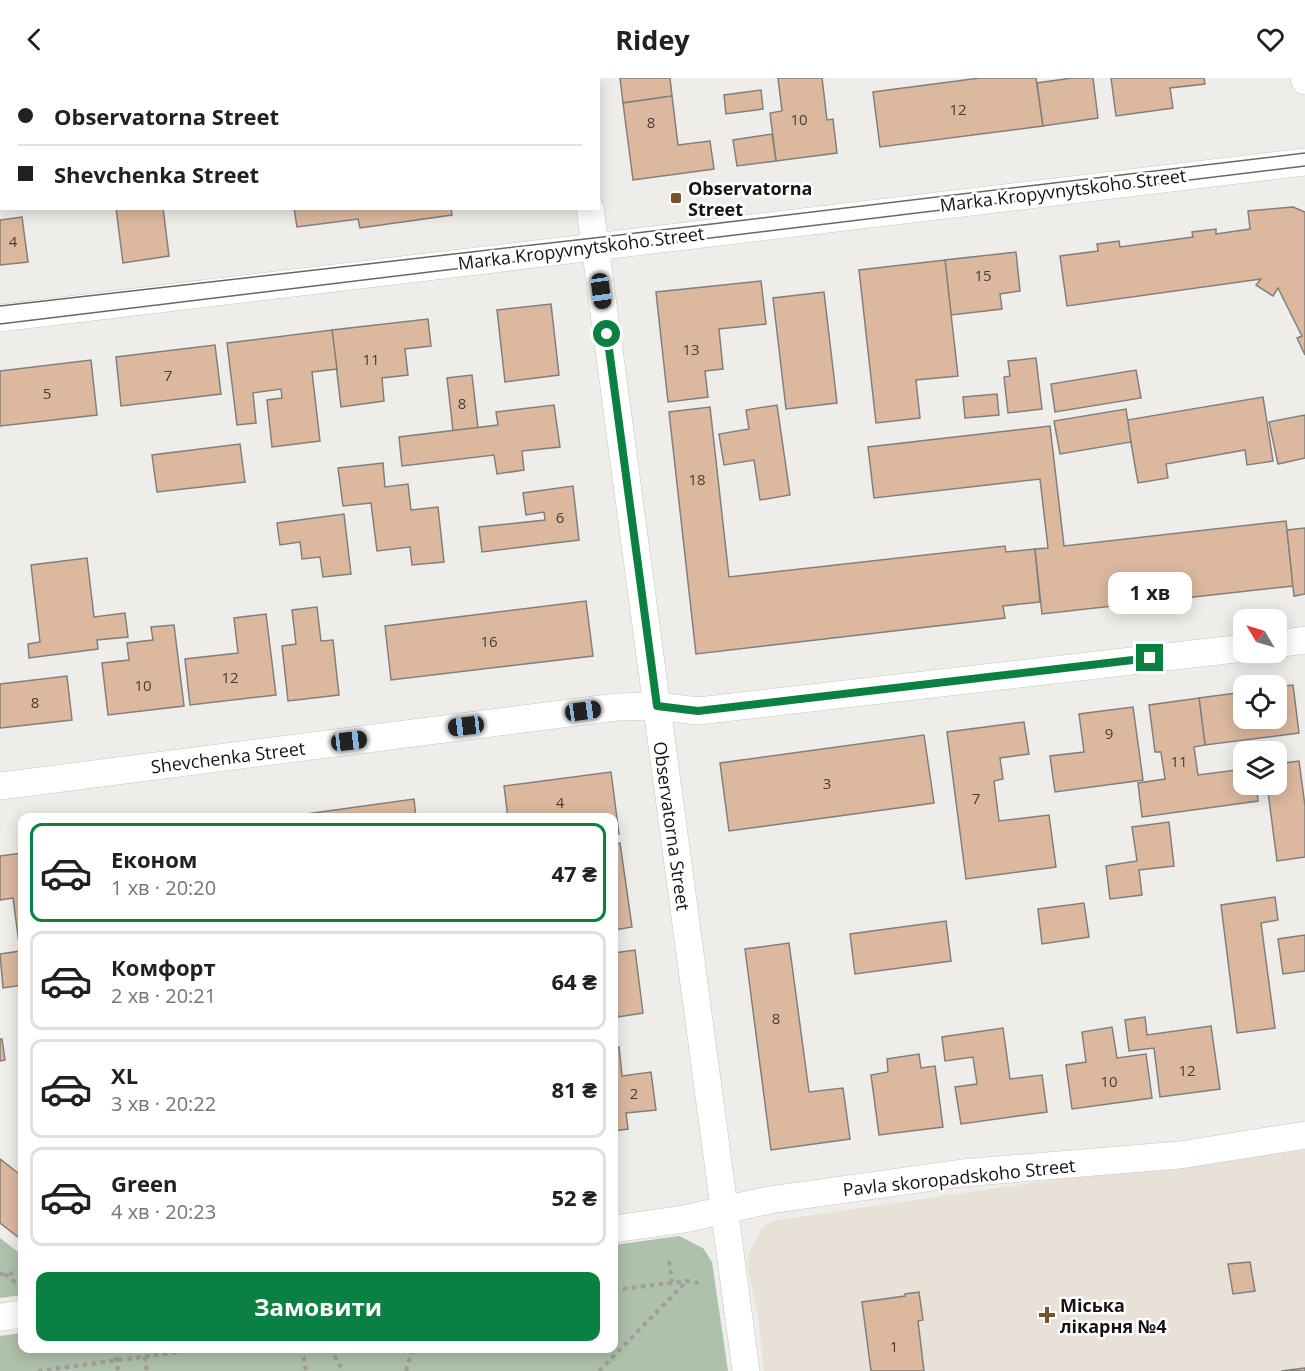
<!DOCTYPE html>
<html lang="uk">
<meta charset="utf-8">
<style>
:root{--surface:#fff;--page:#f6f6f6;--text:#202124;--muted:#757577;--line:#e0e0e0;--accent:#0b8043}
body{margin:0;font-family:"Open Sans",sans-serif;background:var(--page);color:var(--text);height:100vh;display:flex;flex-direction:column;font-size:22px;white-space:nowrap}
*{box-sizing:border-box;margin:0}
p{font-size:20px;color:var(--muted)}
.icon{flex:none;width:33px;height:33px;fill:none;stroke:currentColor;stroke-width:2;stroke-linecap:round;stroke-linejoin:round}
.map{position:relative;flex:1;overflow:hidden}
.details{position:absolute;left:18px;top:735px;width:600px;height:540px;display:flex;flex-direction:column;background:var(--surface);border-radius:12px;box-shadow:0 3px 15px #0003}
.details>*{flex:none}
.guide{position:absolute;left:0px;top:0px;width:600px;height:132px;box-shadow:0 3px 15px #0003;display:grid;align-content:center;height:132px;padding:0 18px;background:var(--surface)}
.needle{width:39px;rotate:308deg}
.fabs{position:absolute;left:1233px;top:531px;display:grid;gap:12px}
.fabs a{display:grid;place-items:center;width:54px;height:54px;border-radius:12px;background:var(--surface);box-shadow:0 3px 15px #0003;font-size:30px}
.end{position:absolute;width:27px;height:27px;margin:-14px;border:8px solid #0b8043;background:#fff;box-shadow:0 0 0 3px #fff}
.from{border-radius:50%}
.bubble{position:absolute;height:42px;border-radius:12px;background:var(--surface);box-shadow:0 3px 15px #0003;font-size:20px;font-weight:700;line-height:42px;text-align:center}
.car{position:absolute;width:18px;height:36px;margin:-18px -9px;border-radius:8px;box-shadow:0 0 4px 2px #0007;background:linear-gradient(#222 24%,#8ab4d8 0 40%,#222 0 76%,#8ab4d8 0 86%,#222 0)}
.guide b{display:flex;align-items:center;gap:21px;height:57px;font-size:22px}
.guide b+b{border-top:2px solid var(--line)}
.guide i{width:15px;height:15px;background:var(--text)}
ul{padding:10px 0 0;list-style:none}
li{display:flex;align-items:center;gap:18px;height:99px;margin:0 12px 9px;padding:0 6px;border:3px solid var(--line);border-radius:12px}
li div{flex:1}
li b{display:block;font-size:22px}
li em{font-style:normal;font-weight:700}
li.on{border-color:var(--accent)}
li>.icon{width:54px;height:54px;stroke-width:1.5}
.action{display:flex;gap:12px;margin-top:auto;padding:12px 18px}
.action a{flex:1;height:69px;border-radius:12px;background:var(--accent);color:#fff;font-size:24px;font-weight:700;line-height:69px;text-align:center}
header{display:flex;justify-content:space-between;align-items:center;height:78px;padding:0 18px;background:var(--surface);font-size:27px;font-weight:700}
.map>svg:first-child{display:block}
.built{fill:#e7e1d7}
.green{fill:#aec1aa}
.building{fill:#dcb89f;stroke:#827f7c;stroke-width:1.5}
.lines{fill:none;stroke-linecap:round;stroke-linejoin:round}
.minor-casing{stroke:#c8c5c2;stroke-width:28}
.path{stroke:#a09e9b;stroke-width:4;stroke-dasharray:4.5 4.5;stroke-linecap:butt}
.minor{stroke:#fff;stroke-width:27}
.tram{stroke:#686765;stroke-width:1.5}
.route{stroke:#0b8043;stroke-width:8}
.poi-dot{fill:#75542b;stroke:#fff;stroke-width:2}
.labels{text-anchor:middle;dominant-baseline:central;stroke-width:5;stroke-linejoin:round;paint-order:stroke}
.number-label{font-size:15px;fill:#473d36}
.poi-label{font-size:18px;font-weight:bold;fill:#151413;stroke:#fff;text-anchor:start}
.street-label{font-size:18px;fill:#151413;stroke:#fff}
</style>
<header><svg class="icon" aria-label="back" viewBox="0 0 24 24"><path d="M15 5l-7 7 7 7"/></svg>Ridey<svg class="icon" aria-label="heart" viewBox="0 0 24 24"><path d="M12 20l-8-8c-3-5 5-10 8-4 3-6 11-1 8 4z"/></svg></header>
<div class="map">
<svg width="1305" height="1293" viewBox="0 0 1305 1293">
<rect width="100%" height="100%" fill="#efede9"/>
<path class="built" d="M1305,1065v228h-541l-6,-55 -10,-46v-14l13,-27 11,-8z"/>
<g class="green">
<path d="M679,1158l24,12 9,14 16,109h-728v-35l22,-3v15h592v-103z"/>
<path d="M0,1160l22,17v40l-22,3z"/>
</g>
<g class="building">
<rect x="373" y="0" width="33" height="2"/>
<path d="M511,0h29l-11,2z"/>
<path d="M620,0h50l2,18 -49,7z"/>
<path d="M778,0h44l5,42 6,-1 4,34 -61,8 -6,-48 12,-2z"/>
<path d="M980,0h56l7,48 -163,21 -7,-55z"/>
<path d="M1072,0h21l5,40 -55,8 -6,-43z"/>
<path d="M1111,0h93l1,6 -35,4 3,20 -57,8z"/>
<path d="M761,12l2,19 -37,5 -2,-19z"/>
<path d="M672,18l6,49 32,-4 4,28 -81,11 -10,-77z"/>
<path d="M772,56l4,27 -39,5 -4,-26z"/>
<path d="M1293,129l12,5v143l-8,-17 5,-2 -24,-48 -5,8 -17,-11 5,-6 -194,27 -7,-50 38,-5 -1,-7 22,-3 1,6 73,-10 -1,-5 24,-3v5l34,-5 -2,-18z"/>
<path d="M116,130h47l6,48 -46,7z"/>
<path d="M294,130h157l1,7 -92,13 -2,-9 -61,8z"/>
<path d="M22,139l6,45 -28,3v-45z"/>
<path d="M1016,174l4,39 -20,3 2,15 -51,6 -6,-55z"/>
<path d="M945,182l13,116 -42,4 4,38 -44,5 -17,-153z"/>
<path d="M761,203l5,43 -47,5 4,40 -18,2 3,26 -40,5 -12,-110z"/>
<path d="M824,214l13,111 -51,6 -13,-111z"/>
<path d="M551,226l8,71 -54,7 -8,-72z"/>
<path d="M428,241l3,27 -26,3 3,26 -26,3 2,23 -43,6 -9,-77z"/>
<path d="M332,252l5,39 -25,3 8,69 -48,6 -5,-47 15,-2 -1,-9 -28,4 3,30 -19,2 -10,-82z"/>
<path d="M215,267l6,49 -100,12 -5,-49z"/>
<path d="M1036,280l6,51 -34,4 -4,-36 6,-1 -2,-15z"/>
<path d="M91,282l6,55 -97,11v-55z"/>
<path d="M1136,292l5,28 -86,14 -4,-28z"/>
<path d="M472,297l6,53 -25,3 -6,-53z"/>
<path d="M997,316l2,21 -34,3 -2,-21z"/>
<path d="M1263,319l10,64 -26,4 -2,-15 -79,14 2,14 -30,5 -11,-63z"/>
<path d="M554,327l6,42 -38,4 2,19 -27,4 -3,-19 -92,11 -3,-29 99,-12 -2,-13z"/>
<path d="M777,327l13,90 -30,5 -6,-40 -30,5 -5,-31 30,-5 -3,-19z"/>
<path d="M710,329l19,170 276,-31 1,6 29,-3 5,53 -37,4 2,12 -309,36 -27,-242z"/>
<path d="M1126,331l5,33 -71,12 -6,-33z"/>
<path d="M1305,337v43l-27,6 -9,-42z"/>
<path d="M1050,348l14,120 222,-25 7,65 -251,28 -7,-65 13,-1 -8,-69 -166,19 -6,-51z"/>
<path d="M240,366l5,38 -88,10 -5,-37z"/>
<path d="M383,385l2,24 23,-3 3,26 27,-3 6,55 -32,3 -2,-18 -33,4 -6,-48 -28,3 -5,-38z"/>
<path d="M573,408l6,54 -97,12 -3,-25 66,-7 -1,-8 -18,3 -3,-22z"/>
<path d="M344,436l7,60 -28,3 -3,-20 -18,2 -2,-17 -20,3 -3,-22z"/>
<path d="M1305,450v66l-11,2 -7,-66z"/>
<path d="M87,480l7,59 31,-4 3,24 -31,3 1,9 -69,9 -1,-14 12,-2 -9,-77z"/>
<path d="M586,523l7,55 -202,24 -6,-54z"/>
<path d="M317,529l4,34 12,-1 6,55 -51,6 -6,-55 14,-2 -4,-34z"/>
<path d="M266,536l10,81 -86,10 -5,-46 53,-6 -4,-35z"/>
<path d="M174,547l10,81 -76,9 -6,-52 27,-3 -2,-17 26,-3 -2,-13z"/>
<path d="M67,598l5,44 -72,8v-44z"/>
<path d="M1293,607l6,48 -94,12 -6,-47 45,-6v26h32v-31z"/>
<path d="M1199,620l6,47 -11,2 4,28 46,-6v15h12l2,17 -116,16 -4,-34 27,-4 -4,-27h-6l-6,-47z"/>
<path d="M1133,629l10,73 -88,12 -5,-36 34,-4 -5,-38z"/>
<path d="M1024,644l5,32 -29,4 3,21 -9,2 5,40 50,-6 7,52 -90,12 -19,-147z"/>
<path d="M924,657l10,68 -205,28 -9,-68z"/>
<path d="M1299,683l6,45v51l-28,4 -10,-77h9v-20z"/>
<path d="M611,694l8,62h-5v-16h-106l-4,-32z"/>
<path d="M414,721l2,19h-139z"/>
<path d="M1169,744l5,44 -35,4 3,25 -32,4 -4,-33 31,-5 -5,-34z"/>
<path d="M620,765l12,84 -18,3v-86z"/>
<path d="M22,775v132l-19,3 -3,-34 20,-3 -7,-53 -13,2v-44z"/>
<path d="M1275,819l3,23 -17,3 14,105 -38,5 -16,-128z"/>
<path d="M1084,825l5,34 -47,7 -4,-35z"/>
<path d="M946,843l5,40 -96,13 -5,-40z"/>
<path d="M1305,857v36l-22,3 -5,-35z"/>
<path d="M789,865l20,149 34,-4 7,51 -79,11 -26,-201z"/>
<path d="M635,872l8,63 -25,4 -4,-33v-31z"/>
<path d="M1145,939l2,18 64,-9 9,63 -60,8 -6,-49 -25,3 -4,-31z"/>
<path d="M1112,949l5,31 29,-4 6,44 -80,11 -6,-44 20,-3 -4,-30z"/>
<path d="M1003,950l7,51 32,-4 5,37 -86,12 -6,-37 22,-3 -4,-27 -28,4 -3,-24z"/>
<path d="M0,961h2l3,21 -5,1z"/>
<path d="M619,969l3,29 29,-4 5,38 -30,3 2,16 -14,2v-83z"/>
<path d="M919,976l2,14 14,-2 8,61 -64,8 -8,-60 17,-3 -1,-13z"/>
<path d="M0,1081l22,17v64l-22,-17z"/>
<path d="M1250,1184l5,29 -22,3 -5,-30z"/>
<path d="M919,1214l4,28 -5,1 6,50h-53l-9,-69 43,-6v-2z"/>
<path d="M1305,1290v3h-24z"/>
</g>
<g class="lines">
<g class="minor-casing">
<g id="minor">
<path d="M572,0l1,2"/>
<path d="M1304,0l1,3"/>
<path d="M590,130l156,1163"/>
<path d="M0,240l1305,-156"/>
<path d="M1276,566l29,-4"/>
<path d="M0,708l617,-79 40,-1 41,5 546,-63"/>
<path d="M614,1151l70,-10 85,-19 193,-27 218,-18 125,-20"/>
<path d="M0,1239l22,-3"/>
</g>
</g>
<g class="path">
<path d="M669,1183l3,21"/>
<path d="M0,1196l22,-1"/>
<path d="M5,1196l17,14"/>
<path d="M614,1212l73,-9 16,3"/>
<path d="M73,1270v1"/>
<path d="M115,1270l3,23"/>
<path d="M143,1270l4,23"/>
<path d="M302,1270l4,23"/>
<path d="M330,1270l13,23"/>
<path d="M38,1293l170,-23"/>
<path d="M406,1293l7,-23"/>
<path d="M599,1293l88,-90"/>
</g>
<use href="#minor" class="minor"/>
<g class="tram">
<path d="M0,228l594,-68 711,-85"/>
<path d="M0,246l1305,-158"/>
</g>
</g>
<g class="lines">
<path class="route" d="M607,256l50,372 41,5 452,-53"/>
</g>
<g class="poi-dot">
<rect x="670" y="114" width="12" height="12" rx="3"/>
<path d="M1044 1228h6v6h6v6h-6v6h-6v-6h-6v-6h6z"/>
</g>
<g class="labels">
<g class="number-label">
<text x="958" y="31">12</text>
<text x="799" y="41">10</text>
<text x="651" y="44">8</text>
<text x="13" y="163">4</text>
<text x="983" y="197">15</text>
<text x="691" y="271">13</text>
<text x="371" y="281">11</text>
<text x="168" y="297">7</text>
<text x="47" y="315">5</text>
<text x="462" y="325">8</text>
<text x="697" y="401">18</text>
<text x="560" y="439">6</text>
<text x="489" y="563">16</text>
<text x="230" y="599">12</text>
<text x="143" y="607">10</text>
<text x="35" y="624">8</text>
<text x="1109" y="655">9</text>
<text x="1179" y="683">11</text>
<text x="827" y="705">3</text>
<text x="976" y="720">7</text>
<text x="560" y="724">4</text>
<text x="776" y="940">8</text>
<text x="1187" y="992">12</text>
<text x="1109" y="1003">10</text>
<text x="634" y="1015">2</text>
<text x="894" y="1268">1</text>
</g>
<g class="poi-label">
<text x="688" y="110">Observatorna<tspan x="688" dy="21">Street</tspan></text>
<text x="1060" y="1227">Міська<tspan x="1060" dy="21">лікарня №4</tspan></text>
</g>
<g class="street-label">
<text transform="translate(1063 112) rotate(-7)">Marka Kropyvnytskoho Street</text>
<text transform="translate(581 170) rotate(-7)">Marka Kropyvnytskoho Street</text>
<text transform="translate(228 679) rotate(-7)">Shevchenka Street</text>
<text transform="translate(672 748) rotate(82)">Observatorna Street</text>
<text transform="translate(959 1099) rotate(-6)">Pavla skoropadskoho Street</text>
</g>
</g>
</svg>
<div class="fabs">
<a><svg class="needle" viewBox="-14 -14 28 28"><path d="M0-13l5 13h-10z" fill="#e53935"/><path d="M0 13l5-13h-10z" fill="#757577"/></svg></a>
<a><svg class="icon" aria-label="locate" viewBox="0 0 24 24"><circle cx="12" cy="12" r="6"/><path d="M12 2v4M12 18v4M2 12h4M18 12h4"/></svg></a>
<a><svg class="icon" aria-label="layers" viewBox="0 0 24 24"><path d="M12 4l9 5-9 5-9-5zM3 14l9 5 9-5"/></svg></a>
</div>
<i class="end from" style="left:607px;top:256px"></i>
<i class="end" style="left:1150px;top:580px"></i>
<div class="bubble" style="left:1108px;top:494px;width:84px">1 хв</div>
<i class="car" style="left:601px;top:213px;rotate:172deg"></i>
<i class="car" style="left:583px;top:633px;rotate:82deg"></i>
<i class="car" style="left:466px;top:648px;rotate:263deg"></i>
<i class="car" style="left:349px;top:663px;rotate:83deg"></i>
<div class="guide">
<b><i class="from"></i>Observatorna Street</b>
<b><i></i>Shevchenka Street</b>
</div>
<section class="details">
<ul>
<li class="on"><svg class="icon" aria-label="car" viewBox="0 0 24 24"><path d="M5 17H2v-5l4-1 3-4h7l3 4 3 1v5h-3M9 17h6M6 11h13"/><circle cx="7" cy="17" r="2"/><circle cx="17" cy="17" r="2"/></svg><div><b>Економ</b><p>1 хв · 20:20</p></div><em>47 ₴</em></li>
<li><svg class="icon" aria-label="car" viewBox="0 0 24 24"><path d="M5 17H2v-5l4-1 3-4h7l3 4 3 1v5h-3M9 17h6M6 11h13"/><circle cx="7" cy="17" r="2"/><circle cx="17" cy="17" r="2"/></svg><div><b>Комфорт</b><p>2 хв · 20:21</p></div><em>64 ₴</em></li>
<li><svg class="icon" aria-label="car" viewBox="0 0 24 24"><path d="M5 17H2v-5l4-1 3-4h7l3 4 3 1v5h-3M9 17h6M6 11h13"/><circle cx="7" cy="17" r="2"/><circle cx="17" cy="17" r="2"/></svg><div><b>XL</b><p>3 хв · 20:22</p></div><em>81 ₴</em></li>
<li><svg class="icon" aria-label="car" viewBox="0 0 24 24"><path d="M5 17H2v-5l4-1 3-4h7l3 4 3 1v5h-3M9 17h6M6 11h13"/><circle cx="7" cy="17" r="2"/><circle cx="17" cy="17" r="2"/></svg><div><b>Green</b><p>4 хв · 20:23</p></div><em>52 ₴</em></li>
</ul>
<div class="action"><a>Замовити</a></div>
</section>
</div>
